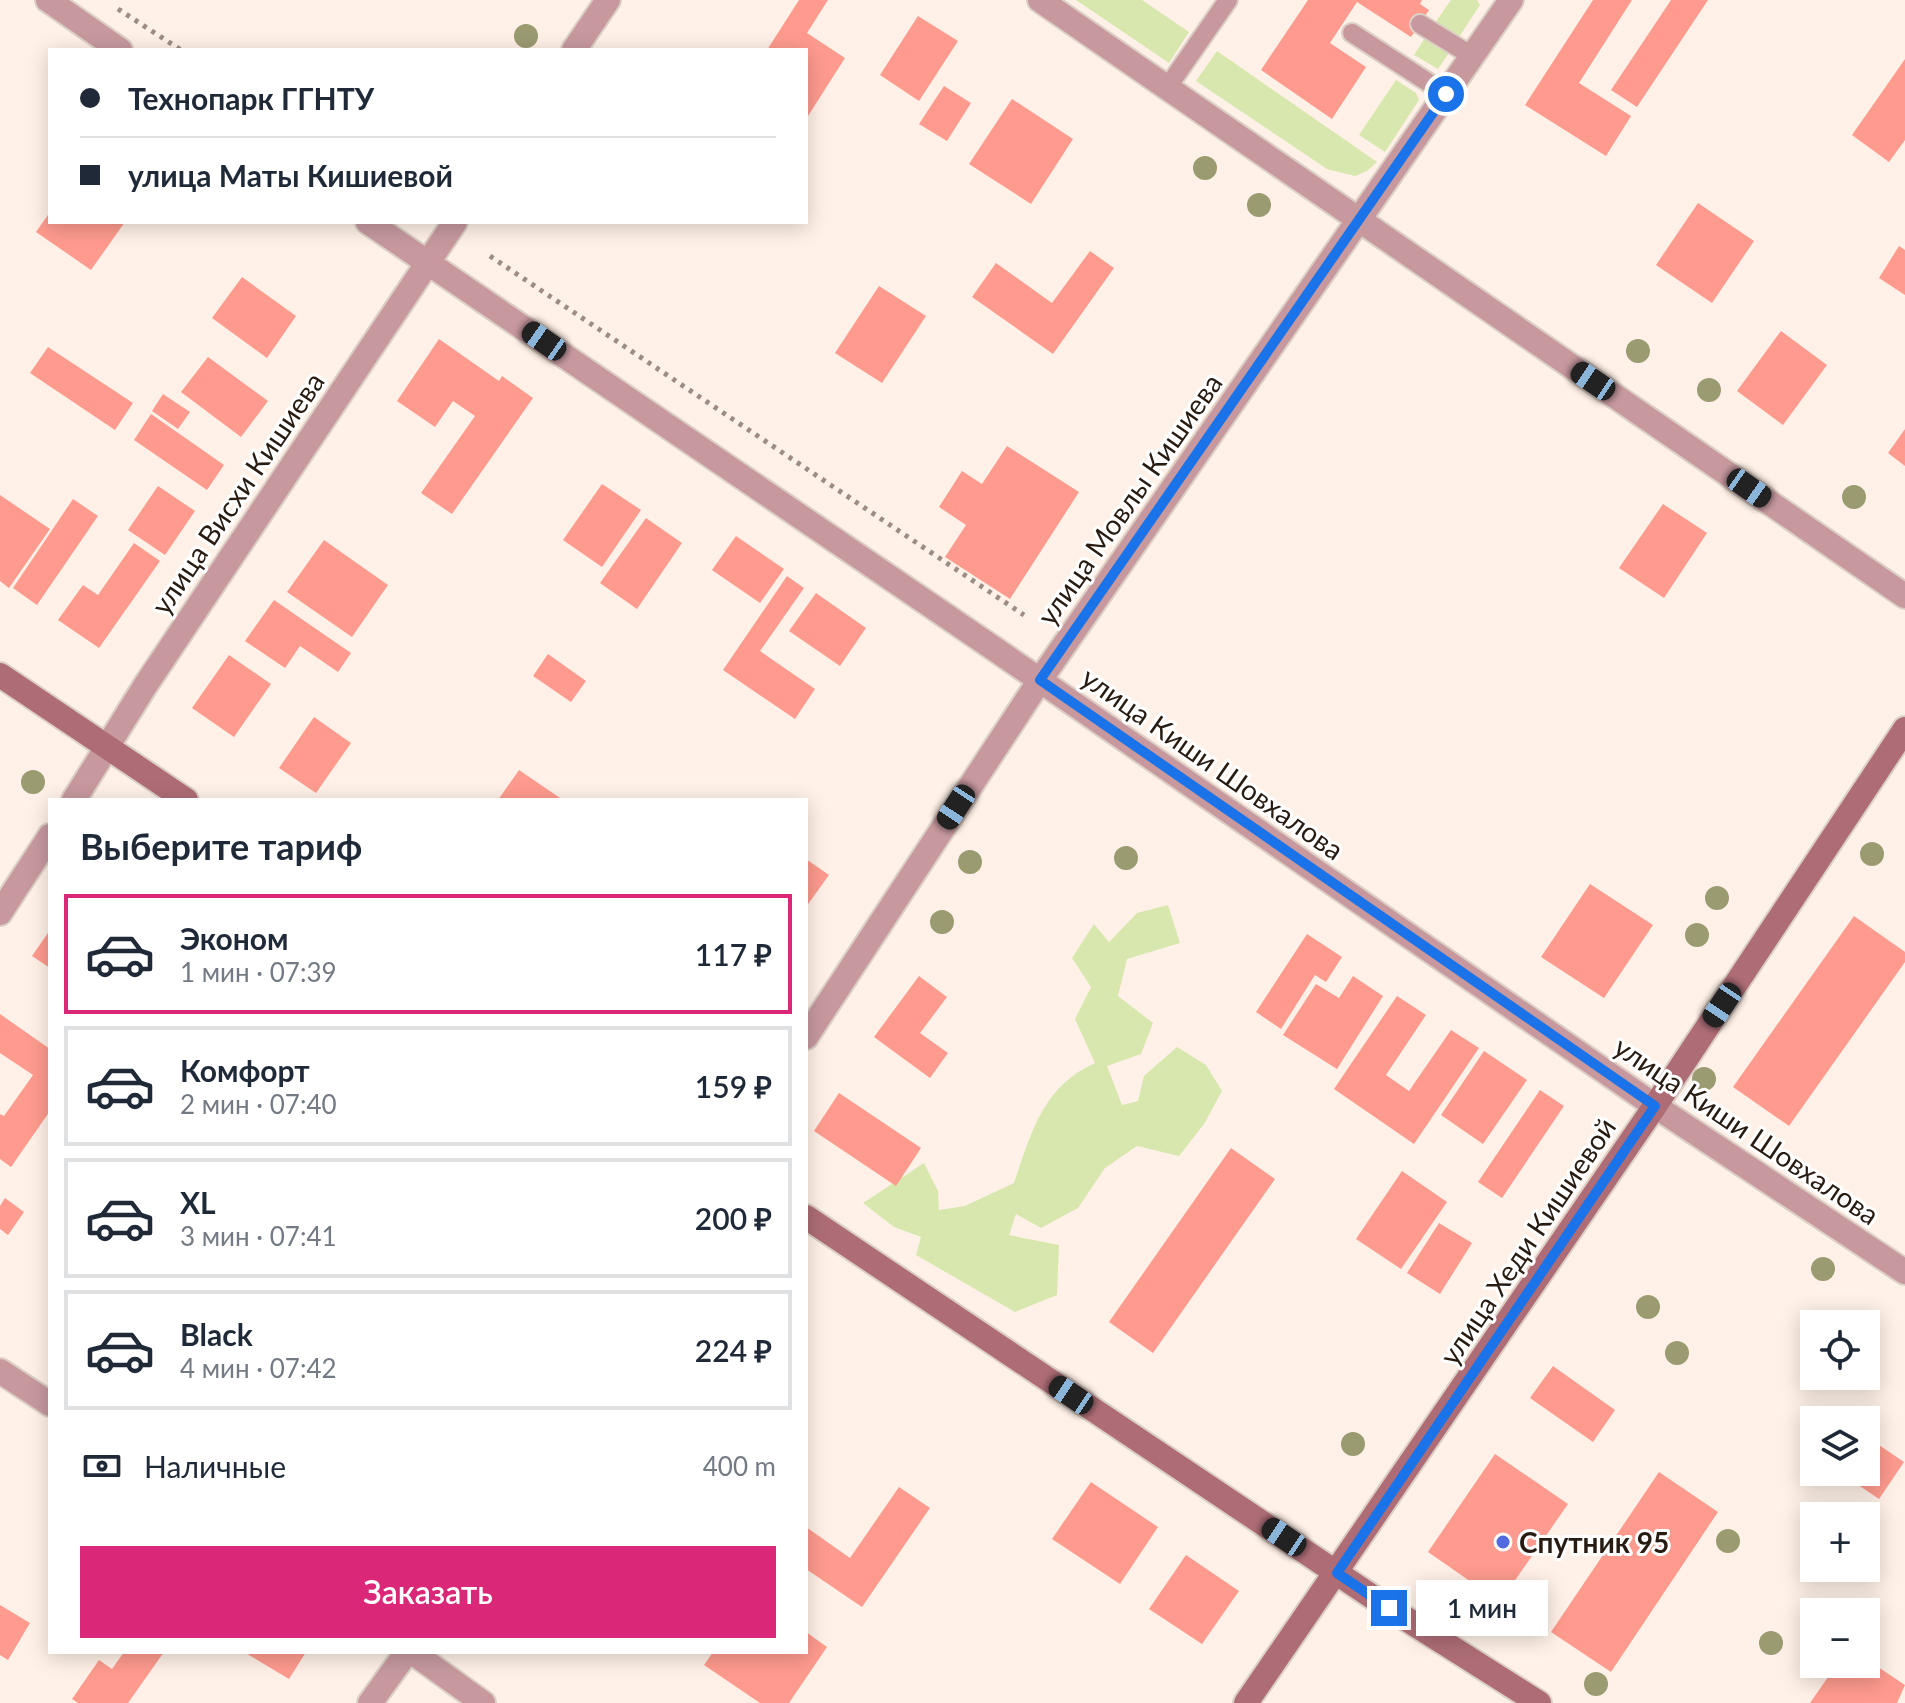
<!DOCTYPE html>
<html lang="ru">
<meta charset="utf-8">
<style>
:root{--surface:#fff;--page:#f2f2f3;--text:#1f2937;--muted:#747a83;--line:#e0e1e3;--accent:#db2777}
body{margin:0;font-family:Lato,sans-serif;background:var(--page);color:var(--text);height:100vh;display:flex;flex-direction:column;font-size:30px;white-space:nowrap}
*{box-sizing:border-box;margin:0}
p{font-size:26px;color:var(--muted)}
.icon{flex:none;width:44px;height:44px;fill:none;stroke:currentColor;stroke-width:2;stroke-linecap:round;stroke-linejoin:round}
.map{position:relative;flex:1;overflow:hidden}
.drawer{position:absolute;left:48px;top:798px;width:760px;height:856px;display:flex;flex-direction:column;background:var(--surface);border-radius:0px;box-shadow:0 4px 20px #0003}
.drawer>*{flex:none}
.hud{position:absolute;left:48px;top:48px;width:760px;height:176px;border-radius:0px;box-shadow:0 4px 20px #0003;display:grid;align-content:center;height:176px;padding:0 32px;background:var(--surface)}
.buttons{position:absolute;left:1800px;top:1310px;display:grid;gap:16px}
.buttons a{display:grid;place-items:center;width:80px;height:80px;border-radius:0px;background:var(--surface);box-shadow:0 4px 20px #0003;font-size:40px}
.end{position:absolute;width:36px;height:36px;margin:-18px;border:10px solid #1a73e8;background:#fff;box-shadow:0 0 0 4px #fff}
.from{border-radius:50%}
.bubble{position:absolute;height:56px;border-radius:0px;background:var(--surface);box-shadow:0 4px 20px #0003;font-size:26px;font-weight:600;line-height:56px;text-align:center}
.car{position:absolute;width:24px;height:48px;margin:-24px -12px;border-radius:10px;box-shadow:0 0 6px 2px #0007;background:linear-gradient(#222 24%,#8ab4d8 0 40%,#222 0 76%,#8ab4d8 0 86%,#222 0)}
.hud b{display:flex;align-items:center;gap:28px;height:76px;font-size:30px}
.hud b+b{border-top:2px solid var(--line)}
.hud i{width:20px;height:20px;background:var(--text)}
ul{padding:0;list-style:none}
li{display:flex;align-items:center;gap:24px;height:120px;margin:0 16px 12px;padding:0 16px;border:4px solid var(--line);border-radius:0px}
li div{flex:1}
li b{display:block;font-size:30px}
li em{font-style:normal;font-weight:600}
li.active{border-color:var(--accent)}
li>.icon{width:72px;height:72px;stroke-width:1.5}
h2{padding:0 32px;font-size:36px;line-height:96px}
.pay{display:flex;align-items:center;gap:20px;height:88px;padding:0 32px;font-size:30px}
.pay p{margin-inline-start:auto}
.cta{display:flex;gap:16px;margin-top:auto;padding:16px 32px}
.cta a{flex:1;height:92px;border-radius:0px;background:var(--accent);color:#fff;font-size:32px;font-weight:600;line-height:92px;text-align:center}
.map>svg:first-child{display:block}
.green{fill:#d7e7ad}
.building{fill:#fe9b8e}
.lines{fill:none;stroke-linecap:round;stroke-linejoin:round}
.lane-casing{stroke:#dccfc5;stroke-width:22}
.street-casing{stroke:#dccfc5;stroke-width:28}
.secondary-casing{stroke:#dccfc5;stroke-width:28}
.path{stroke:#9a8d84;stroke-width:5;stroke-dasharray:4 6;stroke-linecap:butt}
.lane{stroke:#c7999f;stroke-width:18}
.street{stroke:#c7999f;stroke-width:24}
.secondary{stroke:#ae6d76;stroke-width:24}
.tree{fill:#9a9b71}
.route{stroke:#1a73e8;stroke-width:10}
.poi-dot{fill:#526ae0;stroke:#fff;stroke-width:3}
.labels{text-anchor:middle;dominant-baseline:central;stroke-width:6;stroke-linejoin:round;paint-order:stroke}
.street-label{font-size:28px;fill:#271b12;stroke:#fff}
.poi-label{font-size:28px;font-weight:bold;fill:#271b12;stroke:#fff;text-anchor:start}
</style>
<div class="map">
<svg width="1905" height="1703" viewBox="0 0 1905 1703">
<rect width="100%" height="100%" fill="#fff1e7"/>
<g class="green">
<path d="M1076,0h66l47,32 -20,31z"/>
<path d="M1451,0h26l3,5 -21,32 -24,-14z"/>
<path d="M1426,36l23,17 -11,16 -24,-14z"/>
<path d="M1217,51l160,111 -10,9 -12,5 -28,-7 -131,-88z"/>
<path d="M1396,80l20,13 3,7 -34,52 -26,-17z"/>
<path d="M1168,905l12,38 -53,16 -9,37 35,27 -12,31 -34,12 15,39 16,-4 6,-25 33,-29 29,18 16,26 -18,33 -25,32 -42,-10 -32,22 -27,40 -37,20 -25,-14 -7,21 50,10 -2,50 -42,17 -99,-57 5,-18 -27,-10 -31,-24 61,-40 14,28 1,19 26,-4 49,-23c17,-50 29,-97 81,-120l-20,-44 16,-32 -19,-29 22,-34 15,18 28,-29z"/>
</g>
<g class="building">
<path d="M799,0h29l-21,33 38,25 -37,58 -2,-66h-39z"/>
<path d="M1308,0h114l-2,4 9,6 -18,27 -54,-35 -27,41 36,24 -34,52 -71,-49z"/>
<path d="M1593,0h39l-53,83 52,33 -25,40 -81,-51z"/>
<path d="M1671,0h37l-71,107 -26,-17z"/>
<path d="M918,16l40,25 -39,60 -39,-26z"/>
<path d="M1905,59v81l-16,22 -37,-27z"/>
<path d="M944,86l27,17 -24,38 -28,-17z"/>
<path d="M1012,99l61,40 -42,65 -62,-40z"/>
<path d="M1698,203l56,38 -42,62 -56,-38z"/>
<path d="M50,212v10h75l-34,48 -55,-38z"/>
<path d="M1899,246l6,4v45l-26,-17z"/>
<path d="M1090,251l24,17 -61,86 -81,-57 24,-34 56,40z"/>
<path d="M242,277l54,39 -29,42 -55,-40z"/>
<path d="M879,286l47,30 -44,67 -47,-30z"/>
<path d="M1781,331l46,34 -44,60 -46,-34z"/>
<path d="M439,339l60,42 3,-5 31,22 -81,116 -31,-21 54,-77 -22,-15 -18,26 -38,-26z"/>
<path d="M48,347l85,56 -18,27 -85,-57z"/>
<path d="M208,357l60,44 -27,36 -60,-45z"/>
<path d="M163,394l27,18 -12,17 -26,-18z"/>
<path d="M151,414l73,51 -17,25 -73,-50z"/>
<path d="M1905,429v37l-17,-13z"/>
<path d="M1007,446l72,46 -69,107 -65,-42 21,-32 -27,-18 23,-36 20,13z"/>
<path d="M602,484l39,26 -39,57 -39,-27z"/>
<path d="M158,486l37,25 -30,44 -37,-25z"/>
<path d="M0,495l50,34 -41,59 -9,-7z"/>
<path d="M73,499l25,17 -61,89 -24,-17z"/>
<path d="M1663,504l44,29 -43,65 -45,-30z"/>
<path d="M646,518l36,25 -45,66 -37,-26z"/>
<path d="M736,536l48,33 -24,34 -48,-33z"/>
<path d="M324,540l64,45 -36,52 -65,-45z"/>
<path d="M134,543l26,18 -61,87 -41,-28 25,-35 15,10z"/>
<path d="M787,576l17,12 -44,63 55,38 -20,30 -72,-49z"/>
<path d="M816,593l50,35 -26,38 -51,-35z"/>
<path d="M274,600l77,53 -13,19 -38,-26 -15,22 -40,-27z"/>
<path d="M548,654l38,27 -15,21 -38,-26z"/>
<path d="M229,655l42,29 -37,53 -42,-29z"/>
<path d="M314,717l37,26 -35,50 -37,-25z"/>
<path d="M519,770l44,30h-65z"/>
<path d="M806,859l23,16 -23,32z"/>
<path d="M1590,884l63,41 -49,73 -63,-41z"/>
<path d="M1854,916l51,36v10l-116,164 -56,-39z"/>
<path d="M50,930v38l-18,-12z"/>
<path d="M1307,934l35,23 -16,25 -11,-7 -34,54 -25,-17z"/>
<path d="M919,976l28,21 -27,36 28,20 -18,25 -56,-41z"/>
<path d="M1353,976l30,20 -46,73 -54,-34 33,-51 23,14z"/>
<path d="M1397,996l29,19 -40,60 23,16 42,-61 28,18 -65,96 -80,-55z"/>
<path d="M0,1014l50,35v62l-39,56 -11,-8v-45l4,2 29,-41 -33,-22z"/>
<path d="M1484,1051l43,29 -44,64 -42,-29z"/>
<path d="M1540,1090l24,16 -62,92 -24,-16z"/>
<path d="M839,1093l82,55 -25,38 -82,-55z"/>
<path d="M1231,1148l44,31 -122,174 -44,-31z"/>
<path d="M1402,1171l45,31 -46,67 -45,-30z"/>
<path d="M5,1198l19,14 -16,23 -8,-6v-23z"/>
<path d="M1439,1223l33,20 -32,51 -33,-21z"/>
<path d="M1553,1366l62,44 -22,32 -63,-44z"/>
<path d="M1867,1437l37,25 -25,37 -37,-25 24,-2z"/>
<path d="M1495,1454l73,50 -68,98 -72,-50z"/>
<path d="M1659,1472l59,40 -107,160 -60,-40z"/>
<path d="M1091,1482l67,45 -38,57 -68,-45z"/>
<path d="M899,1487l31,21 -68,99 -56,-38v-42l44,31z"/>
<path d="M1186,1555l53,36 -37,53 -53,-35z"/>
<path d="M0,1605l30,18 -22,37 -8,-5z"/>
<path d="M806,1632l21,15 -38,56h-29l-56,-38 9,-13h93z"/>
<path d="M124,1652h40l-36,51h-50l-6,-4 27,-39 13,9z"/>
<path d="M244,1652h62l-17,27z"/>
<path d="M1866,1659l39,26 -8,18h-87l27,-39h29z"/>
</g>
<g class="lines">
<g class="lane-casing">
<g id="lane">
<path d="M1420,24l52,32"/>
<path d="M1352,33l94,61"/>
<path d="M1167,88l61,-88"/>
</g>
</g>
<g class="street-casing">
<g id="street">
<path d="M48,0l72,50"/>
<path d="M1040,0l865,596"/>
<path d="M574,50l34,-50"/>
<path d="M368,222l631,430 656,454 250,166"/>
<path d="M74,800l71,-114 310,-464"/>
<path d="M0,913l50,-77"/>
<path d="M806,1037l234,-357 471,-680"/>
<path d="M0,1371l50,33"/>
<path d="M412,1652l71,51"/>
<path d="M370,1703l37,-51"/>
</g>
</g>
<g class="secondary-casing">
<g id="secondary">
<path d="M0,675l186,125"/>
<path d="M806,1217l583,391 150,95"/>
<path d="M1246,1703l409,-597 250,-377"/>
</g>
</g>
<g class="path">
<path d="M118,9l63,41"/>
<path d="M490,256l534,359"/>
</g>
<use href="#lane" class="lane"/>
<use href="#street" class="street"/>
<use href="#secondary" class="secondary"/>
</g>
<g class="tree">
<circle cx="526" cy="36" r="12"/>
<circle cx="1205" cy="168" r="12"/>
<circle cx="1259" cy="205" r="12"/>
<circle cx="1638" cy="351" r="12"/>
<circle cx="1709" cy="390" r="12"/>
<circle cx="1854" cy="497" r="12"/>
<circle cx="33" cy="782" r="12"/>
<circle cx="1872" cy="854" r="12"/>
<circle cx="1126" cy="858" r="12"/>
<circle cx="970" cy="862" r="12"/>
<circle cx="1717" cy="898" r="12"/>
<circle cx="942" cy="922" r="12"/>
<circle cx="1697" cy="935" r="12"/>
<circle cx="1704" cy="1079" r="12"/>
<circle cx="1823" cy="1269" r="12"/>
<circle cx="1648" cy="1307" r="12"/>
<circle cx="1677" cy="1353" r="12"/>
<circle cx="1353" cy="1444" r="12"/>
<circle cx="1728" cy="1541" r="12"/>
<circle cx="1771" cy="1643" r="12"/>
<circle cx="1596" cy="1684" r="12"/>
</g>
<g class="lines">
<path class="route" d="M1389,1608l-52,-35 318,-467 -615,-426 406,-586"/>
</g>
<circle class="poi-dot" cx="1503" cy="1542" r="8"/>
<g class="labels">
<g class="street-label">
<text transform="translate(237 493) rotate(-56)">улица Висхи Кишиева</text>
<text transform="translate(1129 499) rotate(-55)">улица Мовлы Кишиева</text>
<text transform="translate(1213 763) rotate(35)">улица Киши Шовхалова</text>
<text transform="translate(1747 1130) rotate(34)">улица Киши Шовхалова</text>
<text transform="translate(1527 1241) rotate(-56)">улица Хеди Кишиевой</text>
</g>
<g class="poi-label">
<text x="1519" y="1542">Спутник 95</text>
</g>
</g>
</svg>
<div class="buttons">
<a><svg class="icon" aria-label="locate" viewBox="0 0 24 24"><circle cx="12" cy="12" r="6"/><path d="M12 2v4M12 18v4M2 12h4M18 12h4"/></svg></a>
<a><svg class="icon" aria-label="layers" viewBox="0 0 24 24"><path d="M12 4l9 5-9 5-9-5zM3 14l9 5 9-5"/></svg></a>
<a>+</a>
<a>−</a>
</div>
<i class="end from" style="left:1446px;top:94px"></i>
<i class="end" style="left:1389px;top:1608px"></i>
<div class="bubble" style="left:1416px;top:1580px;width:132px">1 мин</div>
<i class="car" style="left:544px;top:341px;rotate:305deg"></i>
<i class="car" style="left:1593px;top:381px;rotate:304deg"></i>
<i class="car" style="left:1749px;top:488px;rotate:125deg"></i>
<i class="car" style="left:956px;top:807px;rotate:213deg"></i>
<i class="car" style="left:1722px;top:1005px;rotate:214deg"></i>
<i class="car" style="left:1071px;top:1395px;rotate:304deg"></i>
<i class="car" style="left:1284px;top:1537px;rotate:304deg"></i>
<div class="hud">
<b><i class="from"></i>Технопарк ГГНТУ</b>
<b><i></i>улица Маты Кишиевой</b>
</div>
<section class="drawer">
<h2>Выберите тариф</h2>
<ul>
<li class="active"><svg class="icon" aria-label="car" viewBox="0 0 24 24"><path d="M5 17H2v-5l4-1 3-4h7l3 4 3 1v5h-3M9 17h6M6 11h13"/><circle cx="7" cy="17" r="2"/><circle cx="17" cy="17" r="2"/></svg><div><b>Эконом</b><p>1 мин · 07:39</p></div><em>117 ₽</em></li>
<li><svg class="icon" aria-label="car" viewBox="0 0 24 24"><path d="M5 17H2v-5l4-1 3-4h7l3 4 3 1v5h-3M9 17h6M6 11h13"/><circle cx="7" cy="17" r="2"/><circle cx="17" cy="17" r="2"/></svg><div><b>Комфорт</b><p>2 мин · 07:40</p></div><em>159 ₽</em></li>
<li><svg class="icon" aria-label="car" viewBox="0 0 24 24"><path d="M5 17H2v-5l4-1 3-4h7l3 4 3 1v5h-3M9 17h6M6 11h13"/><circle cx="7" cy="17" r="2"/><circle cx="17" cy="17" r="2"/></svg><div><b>XL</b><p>3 мин · 07:41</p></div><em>200 ₽</em></li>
<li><svg class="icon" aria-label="car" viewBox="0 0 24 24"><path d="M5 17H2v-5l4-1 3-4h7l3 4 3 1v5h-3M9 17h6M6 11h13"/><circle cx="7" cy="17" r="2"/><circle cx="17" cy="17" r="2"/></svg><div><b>Black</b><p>4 мин · 07:42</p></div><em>224 ₽</em></li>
</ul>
<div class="pay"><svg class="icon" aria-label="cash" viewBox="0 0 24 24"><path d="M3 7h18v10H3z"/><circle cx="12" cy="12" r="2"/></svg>Наличные<p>400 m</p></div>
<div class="cta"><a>Заказать</a></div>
</section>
</div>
